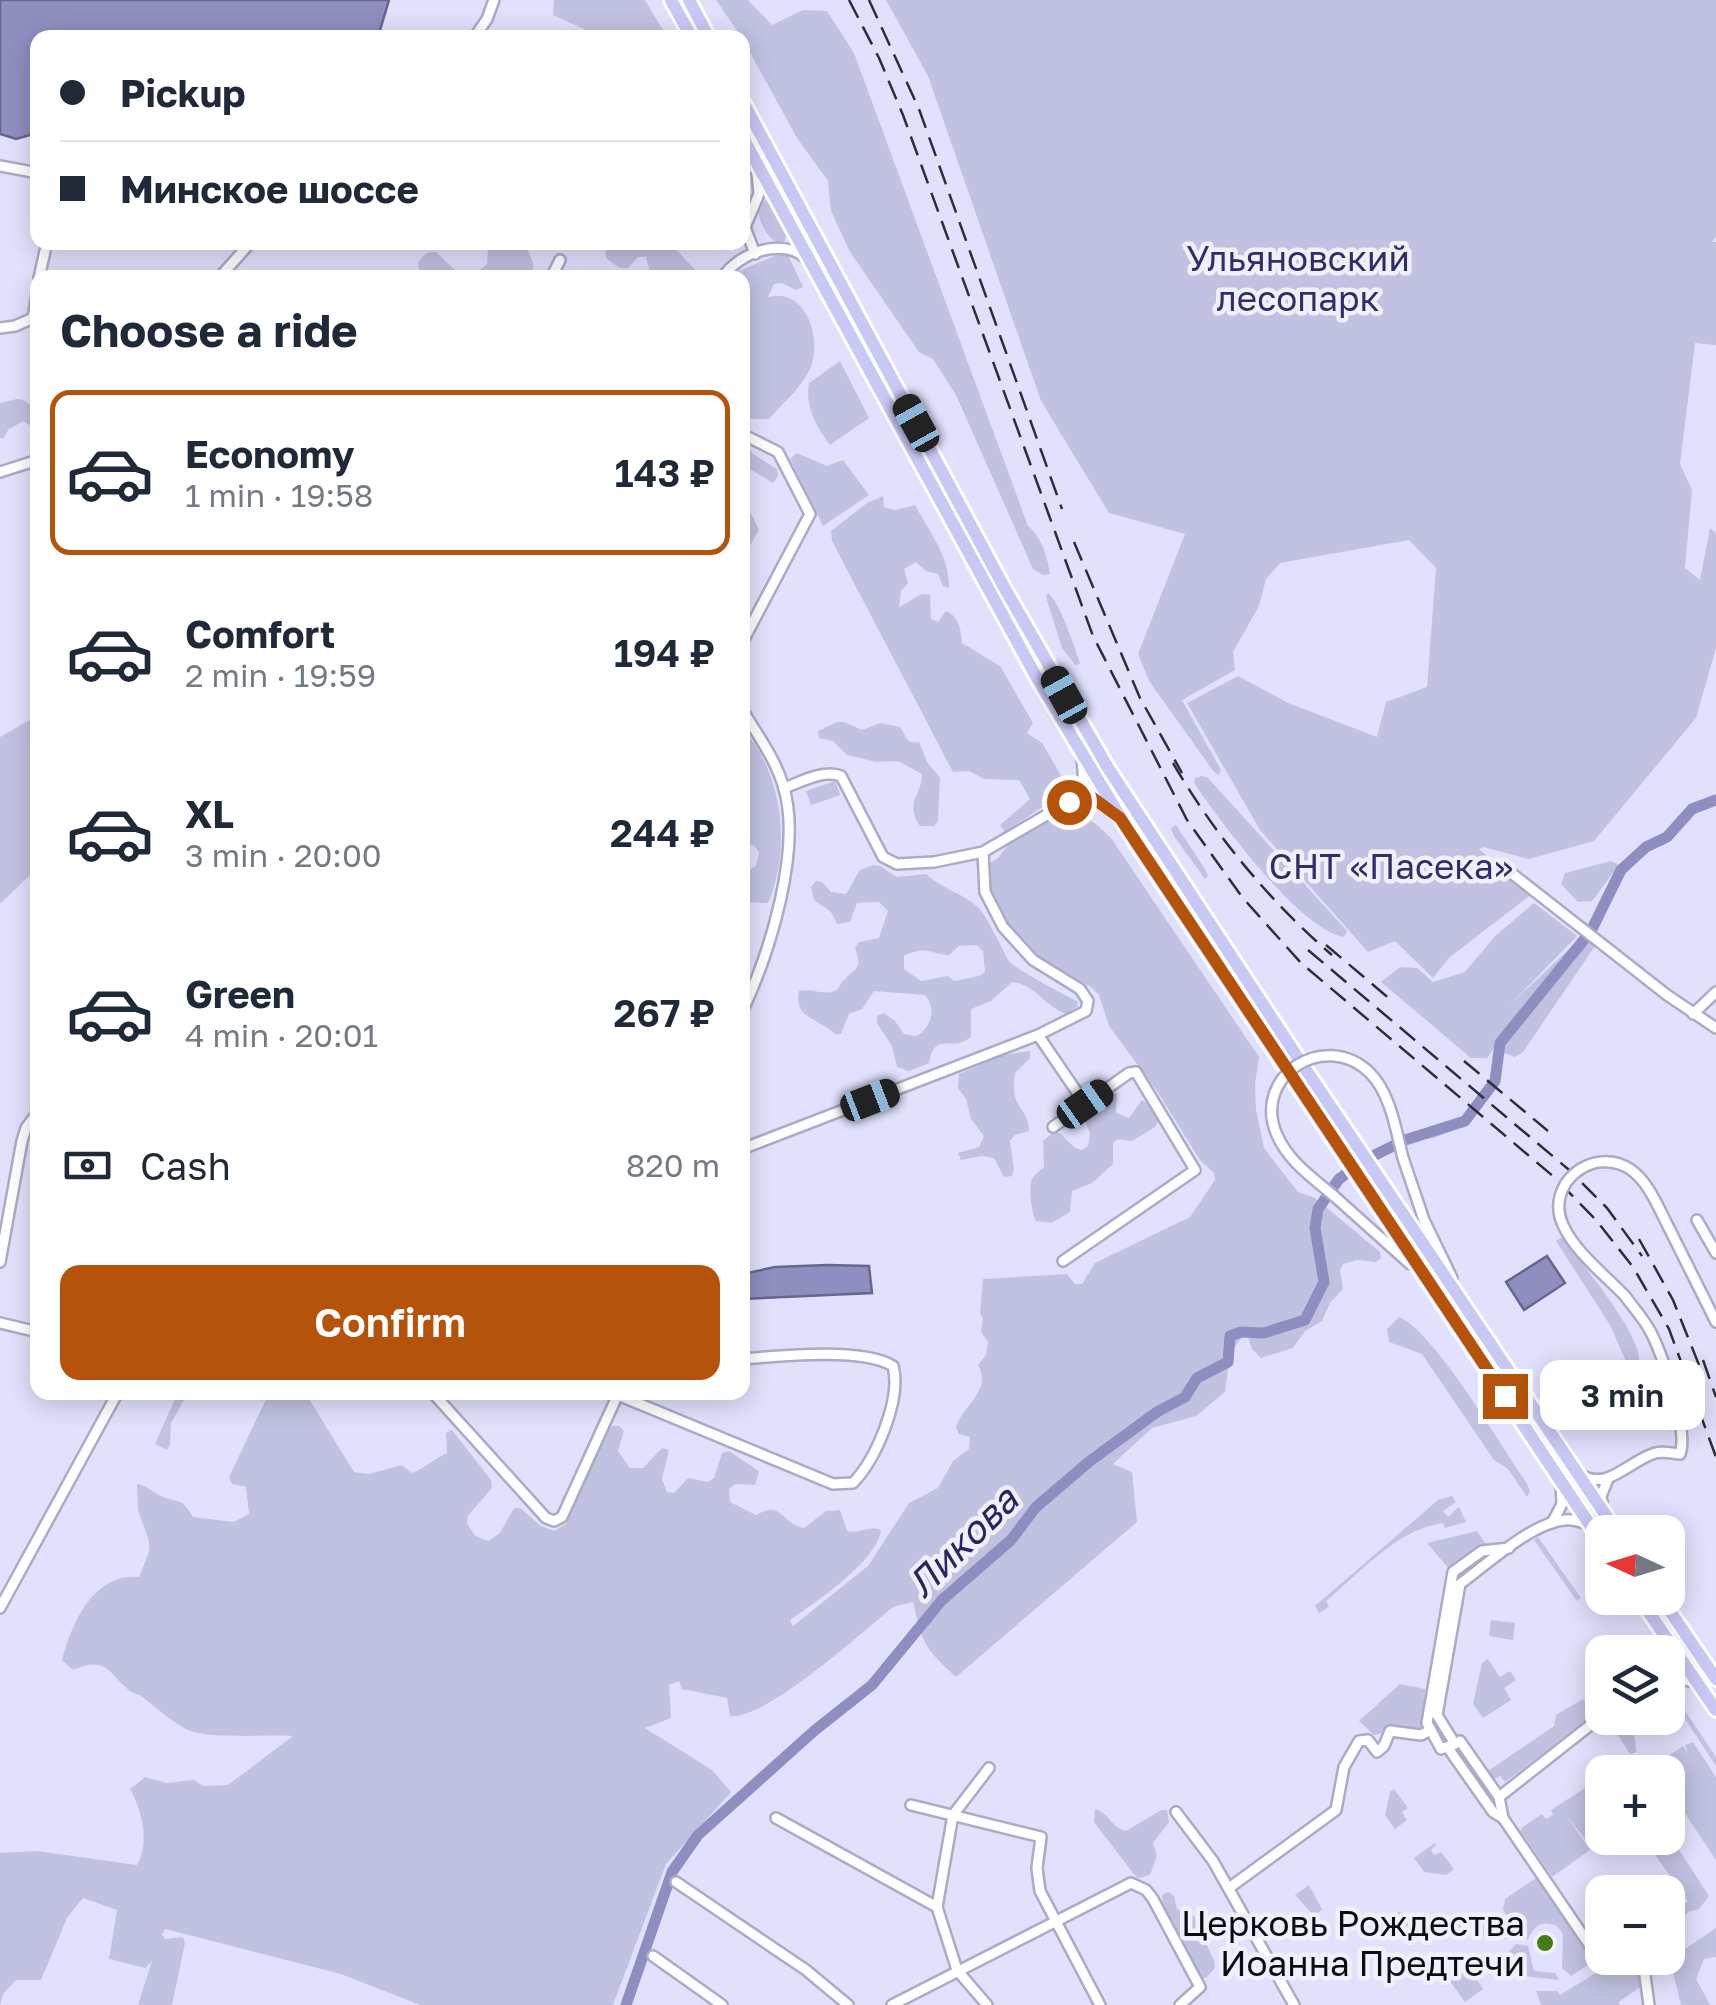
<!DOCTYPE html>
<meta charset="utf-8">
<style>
:root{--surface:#fff;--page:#f6f6f7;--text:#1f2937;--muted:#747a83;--line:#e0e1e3;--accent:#b45309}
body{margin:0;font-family:"Golos Text",sans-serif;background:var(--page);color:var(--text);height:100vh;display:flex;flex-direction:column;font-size:38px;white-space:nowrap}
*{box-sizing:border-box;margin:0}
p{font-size:32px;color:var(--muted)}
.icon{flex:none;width:55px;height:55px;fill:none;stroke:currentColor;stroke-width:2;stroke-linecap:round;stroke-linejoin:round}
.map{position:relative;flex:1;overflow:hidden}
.details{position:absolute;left:30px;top:270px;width:720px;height:1130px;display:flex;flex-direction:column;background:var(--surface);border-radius:20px;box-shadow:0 5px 25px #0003}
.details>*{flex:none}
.top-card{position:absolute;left:30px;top:30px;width:720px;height:220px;border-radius:20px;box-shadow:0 5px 25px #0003;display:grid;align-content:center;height:220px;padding:0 30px;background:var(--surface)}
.needle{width:65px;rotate:274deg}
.buttons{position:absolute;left:1585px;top:1515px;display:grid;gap:20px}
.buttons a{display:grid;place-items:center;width:100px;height:100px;border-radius:20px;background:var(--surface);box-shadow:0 5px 25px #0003;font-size:50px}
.end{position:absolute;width:45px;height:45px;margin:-22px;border:12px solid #b45309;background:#fff;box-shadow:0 0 0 5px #fff}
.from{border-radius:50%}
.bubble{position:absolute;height:70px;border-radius:20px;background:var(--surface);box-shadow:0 5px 25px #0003;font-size:32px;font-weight:600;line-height:70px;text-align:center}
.car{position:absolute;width:30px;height:60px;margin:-30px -15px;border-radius:12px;box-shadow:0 0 8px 2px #0007;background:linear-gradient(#222 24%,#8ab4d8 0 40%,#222 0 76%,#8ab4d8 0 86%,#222 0)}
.top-card b{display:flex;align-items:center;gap:35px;height:95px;font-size:38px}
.top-card b+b{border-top:2px solid var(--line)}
.top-card i{width:25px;height:25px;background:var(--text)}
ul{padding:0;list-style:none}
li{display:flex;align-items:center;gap:30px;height:165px;margin:0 20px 15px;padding:0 10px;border:5px solid transparent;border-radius:20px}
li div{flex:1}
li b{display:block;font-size:38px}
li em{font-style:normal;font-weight:600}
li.current{border-color:var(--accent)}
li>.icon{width:90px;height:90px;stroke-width:1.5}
h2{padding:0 30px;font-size:45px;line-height:120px}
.pay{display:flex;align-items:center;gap:25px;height:110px;padding:0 30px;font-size:38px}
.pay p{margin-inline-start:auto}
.cta{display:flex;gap:20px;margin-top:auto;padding:20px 30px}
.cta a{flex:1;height:115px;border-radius:20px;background:var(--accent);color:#fff;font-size:40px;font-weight:600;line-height:115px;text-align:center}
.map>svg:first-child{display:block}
.green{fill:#c1c1e2;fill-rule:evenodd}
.water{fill:#8e8ec1;stroke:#67678d;stroke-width:2.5}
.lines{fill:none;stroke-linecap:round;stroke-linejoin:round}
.river{stroke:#8e8ec1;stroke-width:11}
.minor-casing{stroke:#ababc5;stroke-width:14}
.highway-casing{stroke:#fff;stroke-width:18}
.minor{stroke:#fff;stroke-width:9}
.highway{stroke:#c8c8f5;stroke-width:12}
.rail{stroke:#2e2e3a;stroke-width:2.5;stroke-dasharray:20 10;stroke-linecap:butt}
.minor-bridge-casing{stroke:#ababc5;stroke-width:14;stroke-linecap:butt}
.minor-bridge{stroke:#fff;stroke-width:9}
.route{stroke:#b45309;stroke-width:12}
.poi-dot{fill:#437d16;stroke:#f0f0fb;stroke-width:4}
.labels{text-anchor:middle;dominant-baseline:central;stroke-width:9;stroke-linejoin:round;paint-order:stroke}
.park-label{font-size:35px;fill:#332b6a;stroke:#f0f0fb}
.poi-label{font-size:35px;fill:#0b0b14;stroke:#f0f0fb;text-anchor:end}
.water-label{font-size:38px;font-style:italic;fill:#2c2361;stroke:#f0f0fb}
</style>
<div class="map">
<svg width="1716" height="2005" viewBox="0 0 1716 2005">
<rect width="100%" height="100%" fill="#e1e1fd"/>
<g class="green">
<path d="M554,0h91l22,37h-88l5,-8 -31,-14z"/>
<path d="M716,0h32l24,25 31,-15 24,1 27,42 174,473c13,10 20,32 22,48l-7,1 -10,-6 -77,-174 -23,-36 -14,-7 -69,-100 -19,-41 -3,-30 -31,-43 -55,-100z"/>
<path d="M886,0h830v237l-4,5h4v103l-21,-2 -15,121 12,26 -7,78 15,12 10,-52 6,5v115l-20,70 -102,123 -65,18 -46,-12 -4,2 53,45 -82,63 -17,21 -38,-37 -27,11 -108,-122 -73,-127 51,-27 50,27 89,34 9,-35 41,-15 9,-119 -27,-28 -129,23 -14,16 -7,27 -26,46 2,18 -53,30 39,70 -2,5 -5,-3 -65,-91 -11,-27 47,-120 -76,-21 -68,-112 -113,-325z"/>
<path d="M766,200c11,6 23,29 19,41l-7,2c-12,-5 -21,-25 -20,-38z"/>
<path d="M615,242l55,1 32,34h-51l-5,-20h-8l-10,11h-8l-13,-9 -2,-7z"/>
<path d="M495,243h30l8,20v14h-98l-16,-7 -1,-7c5,-8 8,-11 18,-11 18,16 27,34 51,12l1,-16z"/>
<path d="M781,253l8,4 14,30 -7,3 -14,-7 -8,1 -6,13c38,-10 55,42 42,72 -9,19 -27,34 -41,50h-26l-1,-141 -7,-1 2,-5z"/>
<path d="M840,361l29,57 -39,27c-14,-19 -25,-38 -21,-62z"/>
<path d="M17,399c16,1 21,16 20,31l-14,-9 -15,9 -4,8h-4v-35z"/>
<path d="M743,440l10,14 24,15 1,7 -5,7 -30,-18z"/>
<path d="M797,453l30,13 16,-6 26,35 -46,31 -33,-67z"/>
<path d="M883,496l1,11 11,3 20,-5c14,26 35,52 34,83l-6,-2 -5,-12 -12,-3 -10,-9 -12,7 4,14 -7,8 -2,16 23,-13 8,1 1,24 7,3 8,-11c13,5 15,19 16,32l38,23 33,57 -6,10 15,10 27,46 -64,43 -5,-7 30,-26 -11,-19 -35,-1 -15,-8 -16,1 -121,-231 -1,-10 36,-28z"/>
<path d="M743,505l9,10 7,15 -16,28z"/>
<path d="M1048,593c12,9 26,53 32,70l-4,3 -14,-18 -16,-51z"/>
<path d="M37,716v152l-37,36v-167z"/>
<path d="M837,722h7l18,8 18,-7 20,4c7,9 5,17 19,15l8,20 13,16 -2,43 -4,5h-14c-16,-24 2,-30 2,-52l-24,-13 -22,1 -29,-7 -14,-14 -14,-3 -1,-7z"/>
<path d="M743,733l4,1c36,43 44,117 21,169l-25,-1v-29l13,-7 3,-13 -4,-7 -12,-4z"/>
<path d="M1201,776l7,2 139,153 -3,6c-43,-6 -125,-117 -150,-154l1,-5z"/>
<path d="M835,781l5,14 -29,10 -5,-14z"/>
<path d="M1066,808l29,15 16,15 148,219 -4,27 1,26 8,38 34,44 17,6 65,54 1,6 -5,4 -19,-2 -14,4 -3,6 3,19 -13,14 -8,18 -17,10 -12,17 -32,10 -9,-9 -4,-12h-6l-12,17 -5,38 -29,24 -44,12 -39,36 19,8 5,50 -181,155c-33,-30 -33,-33 -43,-75l-20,5c-31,25 -127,113 -163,109l-3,-18 -45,-9 -3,-8 -10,4 2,33 -26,10 67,42 19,22 -65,72 -53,141h-193l-79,-31 -176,-45 -3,6 3,4 18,-2 2,6 -13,62h-34l14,-44 -7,7 -36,-9 8,-49 -34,-12 -16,20 -26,62h-25l-13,14 -3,11v-152l37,-2 100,14c13,-22 5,-55 -7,-76l15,-12 21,6 28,-3 9,6 25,-1 65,-49c-22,-2 -88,4 -107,-7 -13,-7 -31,-22 -42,-31 -4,-4 -10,-4 -14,-7 -22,-18 -23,-36 -57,-21l-11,-10c10,-37 31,-87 77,-83l10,-25v-11l-11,-31 -1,-26c11,2 13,7 22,11 18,9 23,1 34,22l41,5 15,-8 -3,-27 -14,-3 -3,-7 40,-84h40l2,9 43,70 15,2 33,-9 10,8c14,-5 21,-14 35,-20l-1,-20 6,-3 39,50 1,8 -24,28 -1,7 8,13 13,5 12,-8 14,-25h6l21,18 13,5 12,-7 41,-94 6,-4h6l5,5 -6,20 12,17h13l19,-20 7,2 -7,29 5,13 7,1 14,-15 20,4 6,-4 8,-25 7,-2 30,20 -4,14 -20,-1 -6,5 1,13 26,13c27,-15 24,8 48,13l22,-17 14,-1 7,21c13,3 21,-6 34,-1 -4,31 -66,73 -91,90l3,6 75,-60 41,-63 29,-15 15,-27 16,-12 1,-12 -11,-3 -3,-6c6,-23 37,-37 22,-63l8,-10 2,-13 -7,-10 2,-13 -3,-6 3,-34 84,-5 8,10h7l13,-21 95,-46 25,-37 -1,-7 -14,-13 -43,-69 -48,-65 -10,-31 -8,-8 -58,-33 -24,-22 -19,-34 -3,-22 2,-12 9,-6 10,-13z"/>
<path d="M1176,825l29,44 3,7 -3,3 -31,-43 -3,-8z"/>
<path d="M1611,861l8,4 -27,36 -14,1 -17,-18 4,-11z"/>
<path d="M873,865l7,1 17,11 29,-3c16,15 36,19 52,33 8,7 25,44 31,54 5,7 58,36 68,40l1,5 -12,8c-22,-8 -31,-30 -54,-32l-21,19 -20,8v28c-20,16 -36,-7 -42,26l-20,8 -12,-4 -5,-21 -15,-23v-7l7,-3 11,8 9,13 13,2c14,-9 20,-27 8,-41l-51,-4 -12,18 -13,5 -8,20h-6c-16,-16 -42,-15 -36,-43 11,-3 22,3 33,1 9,-3 5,-4 11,-11 13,-14 20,-12 12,-33l4,-6 20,-4 9,-27 -9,-9 -22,1 -7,19 -13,2 -6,-12 -17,-12 -3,-13 5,-6 6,1 9,10 15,2 14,-24zM959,946l18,-1 6,6 2,21 -6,4 -25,5 -6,-5 -27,5 -17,-12v-13c22,-11 25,-2 45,-1z"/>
<path d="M1534,903l43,33 -67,69 74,-70 11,11 -72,106 -8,5 -14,-5 -6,-14 -1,10 -7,10h-16l-90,-76 19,-15 17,1 16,14 32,-10 30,-36z"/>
<path d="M1030,1051v7l-15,15c-1,8 -2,20 1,27 6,12 13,17 13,31l-14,4 -5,6 4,28 -2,7 -8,1 -10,-19 -13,-2 -20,4 -3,-7 21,-6 5,-11 -13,-17 -5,-20 -8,-11 1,-14 44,-19z"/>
<path d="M1110,1093h7l-1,20 13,5 13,-18 11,7 6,13 -4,7 -23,14 -14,-2 -5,4v21l-21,19 -20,8 -2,21 -19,11 -15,-2c-4,-6 -8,-35 -4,-42 3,-5 8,-8 12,-12l-1,-26 11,-9 6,1 15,15 7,2 6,-4 2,-13 -8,-20 4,-6 7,-1z"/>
<path d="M1463,1116l3,9 -32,13 -25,4 -1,-6 32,-8z"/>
<path d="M1562,1237c18,25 80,97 77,125l9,7 -2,38 -36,-82 -54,-84z"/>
<path d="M1399,1317c35,14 102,129 127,165l4,9 -3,6 -19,-28 -14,-9 -72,-106 -33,-12 -2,-13z"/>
<path d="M178,1392l10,1 -17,30 -1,21 -3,6 -12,-6z"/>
<path d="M1452,1496l4,6 -13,9 5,6 11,-10 7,15 -21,6 -2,-5c-46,6 -83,50 -117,78l3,6 -10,6 -4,-7 123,-106z"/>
<path d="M1477,1531l9,13 -2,3 -34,23 -23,-27z"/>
<path d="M1538,1537l43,61 -4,3 -43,-61z"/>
<path d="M1491,1620l24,3 -2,17 -24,-4z"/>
<path d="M1488,1659l12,18 10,-6 6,9 -12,8 7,12 -28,18 -10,-14 9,-41z"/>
<path d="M1400,1684l25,5 -2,37 -7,4 -25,-4 -6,6 -11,3 -15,-14z"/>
<path d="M1669,1687l47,70v9l-48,-73z"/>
<path d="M1583,1699l12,17 -90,66 -5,-6 -5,3 -7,-8 66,-45 2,-11z"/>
<path d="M1607,1718h12l16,20 1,14 -6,2z"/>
<path d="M1693,1742l23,35v83l-48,-72v-16h-8l12,-8 -5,-7 16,-11 5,7 -3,-8z"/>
<path d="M1602,1777v13h-7l7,11 2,37 -13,9 -27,-35 26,38 -38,27 -31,-45v-4l21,-14 4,5 7,-4 -2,-5z"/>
<path d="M1394,1789l14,19 -6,4 5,8 -12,9 -10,-14 5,-23z"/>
<path d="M1095,1809c14,3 16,19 31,22l35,-21h6l2,12 -16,21 4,13 -7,19 -12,3 -5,-5 -39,-51z"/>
<path d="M1668,1833l41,63 -10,13 -9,2 -22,19v-15l20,-14 -45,-63h25z"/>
<path d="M1435,1843l1,2 -5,5 3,5 7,-3 13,17 -8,6 -22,-3 -10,-14z"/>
<path d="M1536,1878l58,83 -23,15 -9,-8 1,-34 -6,-8c-15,-6 -22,-1 -29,13l-10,-1 -4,-13 -11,-15 2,-11z"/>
<path d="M1309,1885l13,24 -7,8 -20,-22z"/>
<path d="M1168,1892l6,4 3,13 17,7 20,45 1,7 -9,10h-7l-36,-71 -1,-12z"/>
<path d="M1398,1912l110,14 3,9 -4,4 -110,-14 -3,-5z"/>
<path d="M1716,1928v29l-12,2 -8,20 14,26h-29l-10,-41 11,-13z"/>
<path d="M1516,1944l12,2 6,25 21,2 4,7 -44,-5 -12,-17z"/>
<path d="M1635,1964l3,1 2,22 -21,15 1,3h-79l-5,-14h22l2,4 36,-22z"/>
<path d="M1442,1970l31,4 10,15 -18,13z"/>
</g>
<g class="water">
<path d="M0,0h389l-11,37 -340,1 -1,95 -21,6 -16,-5z"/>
<path d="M1547,1256l18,27 -41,27 -18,-28z"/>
<path d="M827,1265l42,1 3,27 -129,6v-25l32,-7z"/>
</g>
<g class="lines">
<g class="river">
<path d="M1591,931l30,-61 25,-23 21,-10 25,-28 24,-9"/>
<path d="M1405,1140l60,-19 30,-40 5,-38 87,-107"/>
<path d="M1375,1155l20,-10"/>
<path d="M626,2005l46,-133 26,-37 116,-104 58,-46 70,-85 69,-60 25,-33 54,-46 67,-49 28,-15 12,-19 31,-16 2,-26 11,-4 23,1 41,-13 19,-38 -9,-54 3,-19 21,-30 7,-5"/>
</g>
<g class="minor-casing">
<g id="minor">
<path d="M474,38l13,-19 7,-19"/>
<path d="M0,166l38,7"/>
<path d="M755,254l-10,-27 14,-33 -2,-21"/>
<path d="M39,278l8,-36"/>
<path d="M219,278l32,-36"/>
<path d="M551,278l9,-18"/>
<path d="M722,278c17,-26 61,-41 85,-19"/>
<path d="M33,318l5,-31"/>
<path d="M0,328l15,-2 23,-10"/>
<path d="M742,434l36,18 32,62 -68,129"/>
<path d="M0,472l38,-12"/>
<path d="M742,709c14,24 33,49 41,76 20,62 -13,168 -41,227"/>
<path d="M784,788c17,-6 40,-19 57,-12l42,81 14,7 37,-2 49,-10 86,-50c19,-7 29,-5 43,8"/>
<path d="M1073,798l11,-15 -2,-25"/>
<path d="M1510,872l157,123 49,33"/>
<path d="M1693,1014l23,-22"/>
<path d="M1038,1035l47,69"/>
<path d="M1053,1127l76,-54 7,-1 59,98 -132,91"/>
<path d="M742,1149l296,-114 48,-24 2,-10 -8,-12 -47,-29 -30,-33 -18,-35 -2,-40"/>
<path d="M1403,1158l21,62 28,58"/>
<path d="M1334,1196l76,68"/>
<path d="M1697,1220l19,33"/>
<path d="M1669,1228l47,94"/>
<path d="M0,1262l22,-121 4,-13 12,-16"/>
<path d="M0,1323l38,9"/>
<path d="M432,1392l114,126 8,3 8,-4 57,-125"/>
<path d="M618,1395l215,89 20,-1c23,-24 49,-84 40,-117 -31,-19 -114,-10 -151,-7"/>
<path d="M1581,1475c27,16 48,-14 74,-22 8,-2 16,0 25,1 9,-23 -18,-103 -31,-125 -7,-12 -16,-22 -24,-33"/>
<path d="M1603,1508l-2,-12 7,-17"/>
<path d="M1552,1523l10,-19 -1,-21"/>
<path d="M1509,1548l-27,3 -29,21 -26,151 14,26 14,-5 -18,-29 23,-131c26,-19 73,-62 105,-64 9,-1 16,2 24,5"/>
<path d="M0,1608l118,-216"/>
<path d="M1668,1682l17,-2 12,3"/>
<path d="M1460,1741l39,56 4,21 96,141 8,7 27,-8 9,3 6,44"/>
<path d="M1448,1748l45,64 10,6"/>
<path d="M1499,1797l103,-81"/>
<path d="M911,1805l130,32 -4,31 3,23 60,114"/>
<path d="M1176,1812l37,49 81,144"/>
<path d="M776,1818l161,89"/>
<path d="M676,1882l130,88 42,35"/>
<path d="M1229,1888l107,-78 8,-43 15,-26 9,-1 9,12 7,-6 6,-15 31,4 10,-5"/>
<path d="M653,1956l69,49"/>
<path d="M892,2005l239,-122 15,7 7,9 47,88 -20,18"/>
<path d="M987,2005l-30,-35 -20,-63 16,-92 36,-47"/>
</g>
</g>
<g class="highway-casing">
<g id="highway">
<path d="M671,0l21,38"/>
<path d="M689,0l20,38"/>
<path d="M742,100l263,489 103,179 188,287 321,477"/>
<path d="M742,136l296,544 99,165 465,698"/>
<path d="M1639,1598l77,112"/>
<path d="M1661,1598l55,81"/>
</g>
</g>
<use href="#minor" class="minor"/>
<use href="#highway" class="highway"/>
<g class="rail">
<path d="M849,0l30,58 24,57 190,521 94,184 55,77 59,66 253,214 42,43 37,47 36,62 47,128"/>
<path d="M869,0l50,109 143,400"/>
<path d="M1074,542l66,156 42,75"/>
<path d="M1173,763c41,71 97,139 159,192"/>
<path d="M1326,945l65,55"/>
<path d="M1308,950l260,219 39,39 35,48"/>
<path d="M1464,1061l84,70"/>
<path d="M1639,1239l34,61 30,75"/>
<path d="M1703,1360l13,37"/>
</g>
<g class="minor-bridge-casing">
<g id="minor-bridge">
<path d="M1334,1196c-21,-18 -46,-35 -57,-61 -26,-59 48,-106 93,-62 21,21 26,58 33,85"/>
<path d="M1625,1296c-20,-21 -50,-44 -62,-71 -19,-41 30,-80 67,-56 19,13 29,40 39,59"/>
</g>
</g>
<use href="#minor-bridge" class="minor-bridge"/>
</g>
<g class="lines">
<path class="route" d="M1069,802l24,-4 27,20 385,578"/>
</g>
<circle class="poi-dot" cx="1545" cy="1943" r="10"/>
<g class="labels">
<g class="park-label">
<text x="1298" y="258">Ульяновский<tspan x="1298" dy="40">лесопарк</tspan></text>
<text x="1391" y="866">СНТ «Пасека»</text>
</g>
<g class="poi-label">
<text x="1525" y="1923">Церковь Рождества<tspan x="1525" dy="40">Иоанна Предтечи</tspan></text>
</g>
<g class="water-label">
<text transform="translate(962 1541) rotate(-45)">Ликова</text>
</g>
</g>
</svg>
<div class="buttons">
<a><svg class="needle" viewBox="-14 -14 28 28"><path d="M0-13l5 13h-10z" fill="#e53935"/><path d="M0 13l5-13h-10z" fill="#747a83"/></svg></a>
<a><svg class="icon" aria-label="layers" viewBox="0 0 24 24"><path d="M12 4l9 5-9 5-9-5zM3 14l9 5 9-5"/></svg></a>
<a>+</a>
<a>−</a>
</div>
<i class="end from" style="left:1069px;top:802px"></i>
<i class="end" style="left:1505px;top:1396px"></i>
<div class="bubble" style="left:1540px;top:1360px;width:165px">3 min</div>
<i class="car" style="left:916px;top:423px;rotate:331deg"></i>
<i class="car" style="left:1064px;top:695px;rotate:331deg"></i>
<i class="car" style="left:870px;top:1100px;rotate:69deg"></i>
<i class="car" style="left:1085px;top:1104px;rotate:55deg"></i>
<div class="top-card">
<b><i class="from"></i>Pickup</b>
<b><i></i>Минское шоссе</b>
</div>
<section class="details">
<h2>Choose a ride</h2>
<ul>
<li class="current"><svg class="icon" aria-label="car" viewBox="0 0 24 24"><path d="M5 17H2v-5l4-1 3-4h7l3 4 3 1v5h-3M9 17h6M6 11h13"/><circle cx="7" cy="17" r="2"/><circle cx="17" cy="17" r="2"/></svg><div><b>Economy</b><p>1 min · 19:58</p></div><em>143 ₽</em></li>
<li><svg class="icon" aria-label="car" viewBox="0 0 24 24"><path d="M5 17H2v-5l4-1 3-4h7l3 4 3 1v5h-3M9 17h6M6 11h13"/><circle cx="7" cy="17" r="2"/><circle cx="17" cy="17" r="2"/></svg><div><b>Comfort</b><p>2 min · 19:59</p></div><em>194 ₽</em></li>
<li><svg class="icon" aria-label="car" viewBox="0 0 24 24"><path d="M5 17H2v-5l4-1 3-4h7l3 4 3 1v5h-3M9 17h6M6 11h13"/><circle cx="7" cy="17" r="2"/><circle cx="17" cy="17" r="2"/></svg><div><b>XL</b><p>3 min · 20:00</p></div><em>244 ₽</em></li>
<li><svg class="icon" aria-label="car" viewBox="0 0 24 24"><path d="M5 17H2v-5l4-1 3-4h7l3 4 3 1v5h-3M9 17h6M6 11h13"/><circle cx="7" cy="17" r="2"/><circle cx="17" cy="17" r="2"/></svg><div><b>Green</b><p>4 min · 20:01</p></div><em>267 ₽</em></li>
</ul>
<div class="pay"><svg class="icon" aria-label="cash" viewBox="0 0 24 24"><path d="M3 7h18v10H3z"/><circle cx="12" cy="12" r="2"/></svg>Cash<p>820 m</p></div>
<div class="cta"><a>Confirm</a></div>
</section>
</div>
